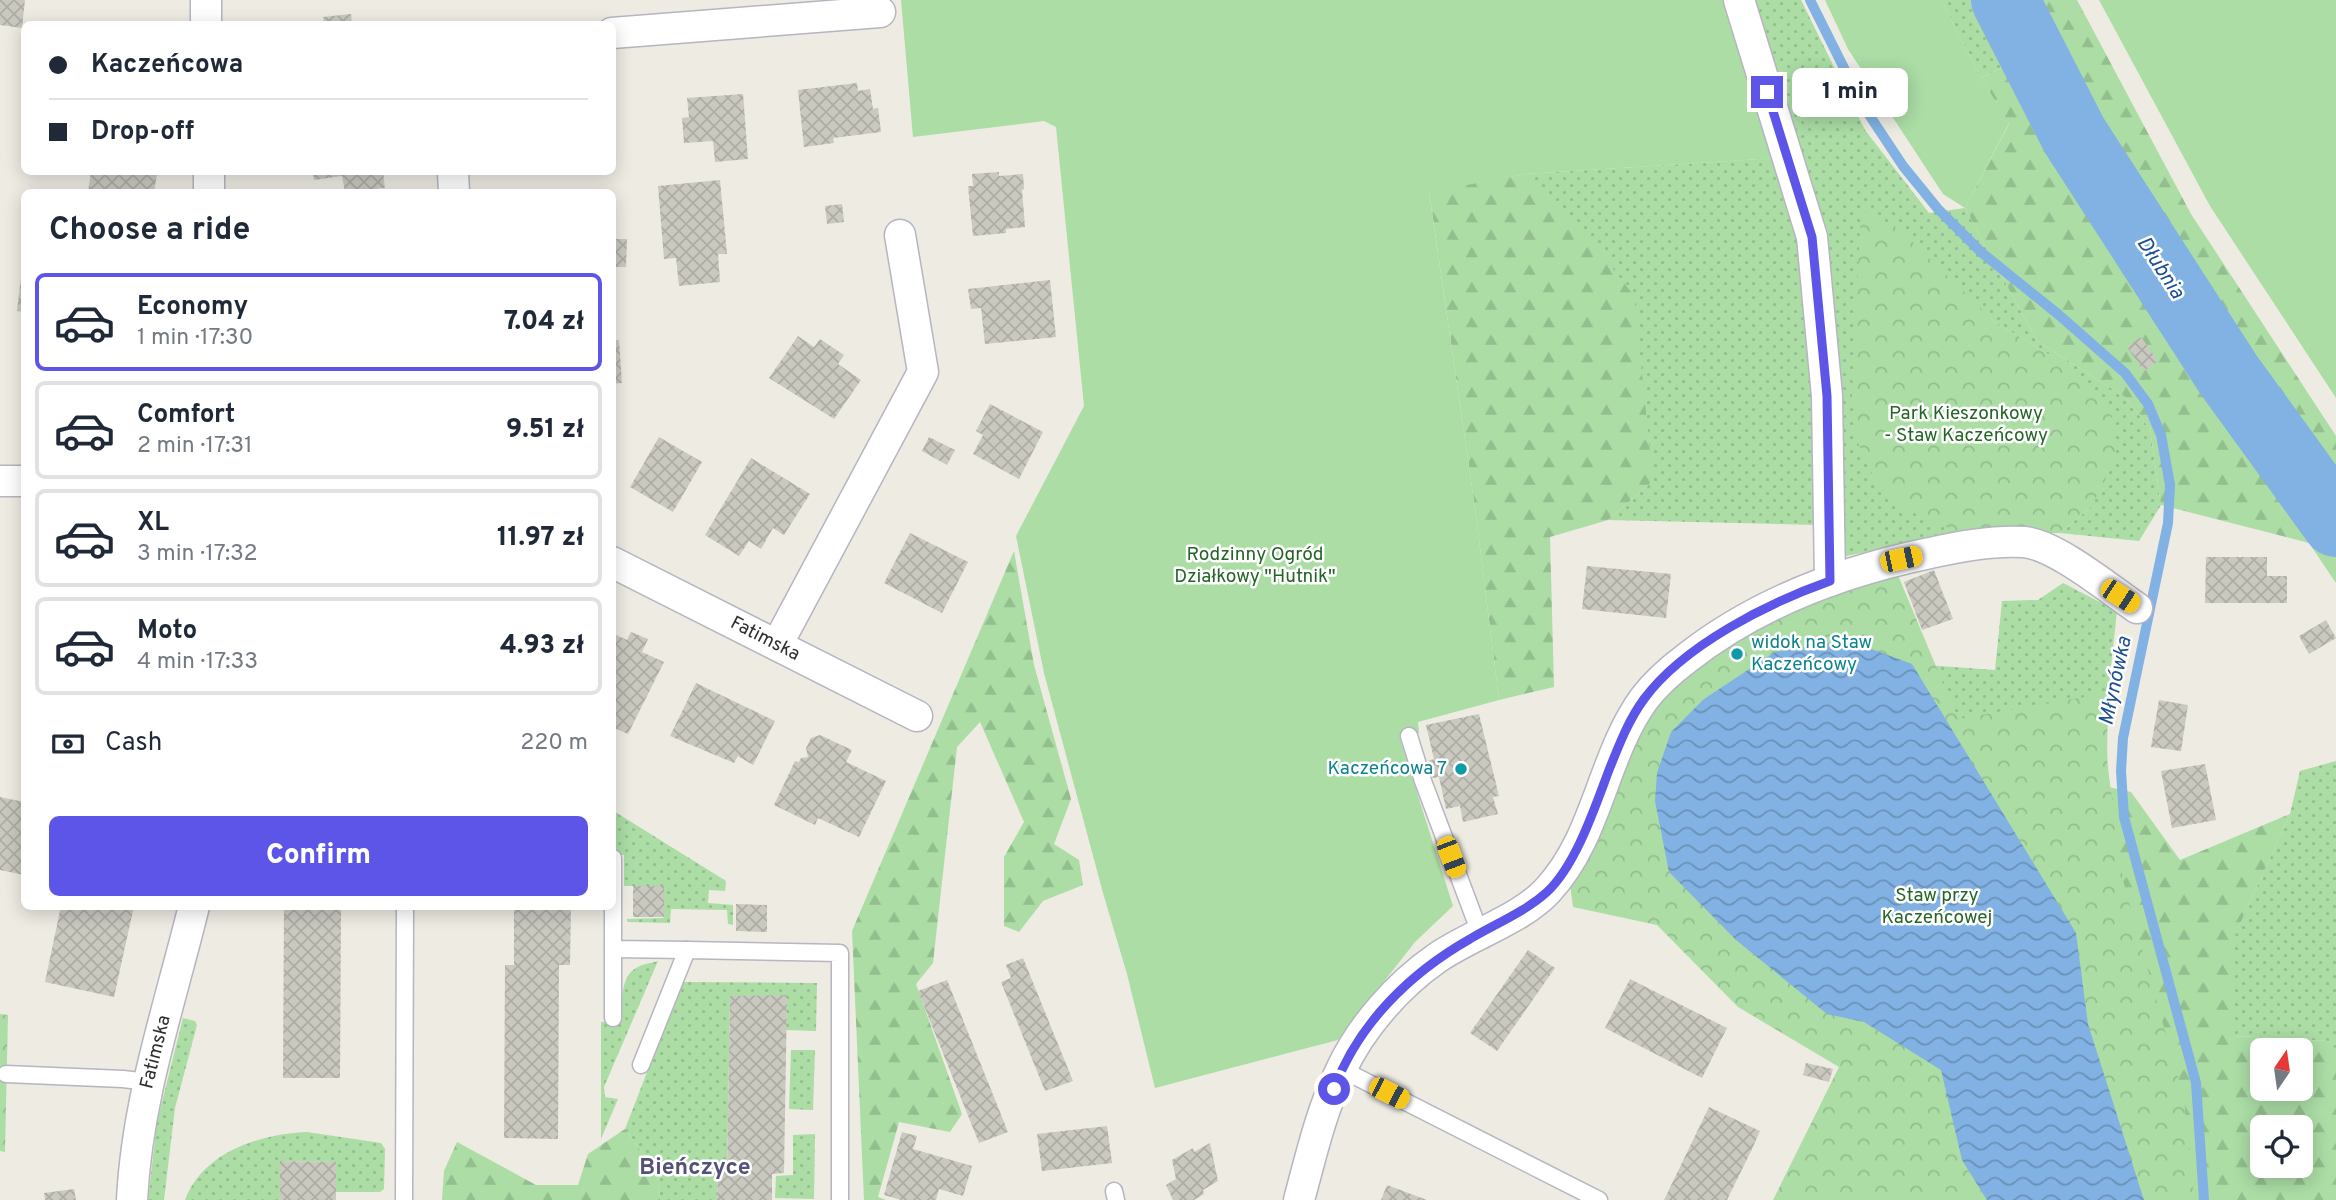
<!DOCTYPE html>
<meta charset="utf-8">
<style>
:root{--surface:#fff;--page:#f6f6f7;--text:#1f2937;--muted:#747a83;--line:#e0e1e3;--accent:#5d55e8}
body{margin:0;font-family:Overpass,sans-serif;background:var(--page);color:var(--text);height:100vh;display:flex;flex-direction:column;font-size:26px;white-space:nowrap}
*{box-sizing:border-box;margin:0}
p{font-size:23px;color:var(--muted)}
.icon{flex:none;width:38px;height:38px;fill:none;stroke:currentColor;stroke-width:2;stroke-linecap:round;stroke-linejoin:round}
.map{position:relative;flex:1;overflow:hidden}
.side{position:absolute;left:21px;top:189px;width:595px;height:721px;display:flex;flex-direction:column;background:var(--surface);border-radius:10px;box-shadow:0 4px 18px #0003}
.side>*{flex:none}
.guide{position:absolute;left:21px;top:21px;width:595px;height:154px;border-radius:10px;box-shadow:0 4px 18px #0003;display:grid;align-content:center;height:154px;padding:0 28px;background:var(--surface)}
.needle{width:46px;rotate:13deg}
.buttons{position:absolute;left:2250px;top:1038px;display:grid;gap:14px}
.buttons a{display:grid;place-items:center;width:63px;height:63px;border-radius:10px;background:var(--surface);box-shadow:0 4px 18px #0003;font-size:35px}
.end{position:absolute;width:32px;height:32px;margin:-16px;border:9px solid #5d55e8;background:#fff;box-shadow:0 0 0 4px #fff}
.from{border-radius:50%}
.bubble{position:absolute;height:49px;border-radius:10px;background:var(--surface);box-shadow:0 4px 18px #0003;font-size:23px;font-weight:800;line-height:49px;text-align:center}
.car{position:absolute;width:21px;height:42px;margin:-21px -10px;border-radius:9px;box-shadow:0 0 5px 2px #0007;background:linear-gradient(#f5c518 24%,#345 0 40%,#f5c518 0 76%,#345 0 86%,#f5c518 0)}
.guide b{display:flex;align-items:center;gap:24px;height:66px;font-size:26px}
.guide b+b{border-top:2px solid var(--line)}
.guide i{width:18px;height:18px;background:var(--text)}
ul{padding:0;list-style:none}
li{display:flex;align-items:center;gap:21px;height:98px;margin:0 14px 10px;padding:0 14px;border:4px solid var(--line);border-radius:10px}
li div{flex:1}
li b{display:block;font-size:26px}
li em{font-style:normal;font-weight:800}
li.selected{border-color:var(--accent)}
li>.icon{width:63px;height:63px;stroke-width:1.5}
h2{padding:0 28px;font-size:32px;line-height:84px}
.pay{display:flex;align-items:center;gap:18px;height:77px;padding:0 28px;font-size:26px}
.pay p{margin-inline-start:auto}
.cta{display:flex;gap:14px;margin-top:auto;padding:14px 28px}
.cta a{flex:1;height:80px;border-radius:10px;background:var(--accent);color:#fff;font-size:28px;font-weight:800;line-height:80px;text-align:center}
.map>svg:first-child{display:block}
.grass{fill:url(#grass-dots)}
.forest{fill:url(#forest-firs);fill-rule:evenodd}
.park{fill:url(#park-crowns)}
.garden{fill:#abdda5}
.water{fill:url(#water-waves)}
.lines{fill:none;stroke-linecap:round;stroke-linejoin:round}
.stream{stroke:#81b2e3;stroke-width:10}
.river{stroke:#81b2e3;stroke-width:68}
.building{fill:url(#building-cross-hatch)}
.service-casing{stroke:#b6b5c0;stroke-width:19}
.minor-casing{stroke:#b6b5c0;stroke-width:33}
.service{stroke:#fff;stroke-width:16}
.minor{stroke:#fff;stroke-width:30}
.route{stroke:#5d55e8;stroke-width:9}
.culture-dot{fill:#0f9aa8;stroke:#fff;stroke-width:2.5}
.labels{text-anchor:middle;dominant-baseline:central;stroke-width:5;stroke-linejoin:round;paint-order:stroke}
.park-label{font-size:19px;fill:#246526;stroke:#fff}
.street-label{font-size:19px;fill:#2e2e2e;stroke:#fff}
.culture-label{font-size:19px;fill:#0d838f;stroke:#fff;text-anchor:start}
.water-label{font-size:21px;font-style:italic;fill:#1d4e93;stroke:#fff}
.quarter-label{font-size:23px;font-weight:bold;fill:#55527a;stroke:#fff}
</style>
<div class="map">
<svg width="2336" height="1200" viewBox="0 0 2336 1200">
<defs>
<pattern id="grass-dots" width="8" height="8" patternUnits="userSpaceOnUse" patternTransform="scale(1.75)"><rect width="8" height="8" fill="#abdda5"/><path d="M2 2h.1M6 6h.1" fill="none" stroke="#93be8e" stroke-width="1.8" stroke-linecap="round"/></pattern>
<pattern id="forest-firs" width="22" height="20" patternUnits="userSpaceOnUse" patternTransform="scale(1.75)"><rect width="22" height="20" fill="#abdda5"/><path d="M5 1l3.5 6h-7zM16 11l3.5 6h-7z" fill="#93be8e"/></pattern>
<pattern id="park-crowns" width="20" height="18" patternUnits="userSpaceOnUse" patternTransform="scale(1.75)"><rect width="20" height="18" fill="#abdda5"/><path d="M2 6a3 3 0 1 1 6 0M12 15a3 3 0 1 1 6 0" fill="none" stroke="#93be8e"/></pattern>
<pattern id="water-waves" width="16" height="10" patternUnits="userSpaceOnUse" patternTransform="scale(1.75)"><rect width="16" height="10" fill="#81b2e3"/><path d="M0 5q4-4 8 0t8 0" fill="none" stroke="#6a91b8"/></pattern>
<pattern id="building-cross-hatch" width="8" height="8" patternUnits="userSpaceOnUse" patternTransform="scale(1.75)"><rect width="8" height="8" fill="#cac9c0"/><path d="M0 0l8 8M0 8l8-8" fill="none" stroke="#aeada5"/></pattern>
</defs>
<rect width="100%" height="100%" fill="#edebe2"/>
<g class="grass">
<path d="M1754,0h47l64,130 64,83 36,-5 72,133 88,56 25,32 11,76 -22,36 -79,-8 31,-26 -35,-148 -61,-37 -42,-39 16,250 -123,23 -19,-326 -26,-71z"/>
<path d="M1941,0h55l17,62 -32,16z"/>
<path d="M1776,158l28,85 13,282 -209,-5 45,-39 -127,-307z"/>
<path d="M2063,583l54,28c-6,58 -15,117 -7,176l9,171 -207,-294 83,6 7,-69 36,-1z"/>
<path d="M2336,761v289l-7,-9 -94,-5v-101l55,-121 10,-43z"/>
<path d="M612,810l114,71 -1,10 -16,-1 -1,13 25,2v20l-5,-1 -1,-14 -56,-1 -1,14 -42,-1 -1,-3 37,-1v-32h-40v-31h-11z"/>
<path d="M658,961l-54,126 1,10 13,2 -17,40v-117h21c0,-16 -3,-44 14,-54 6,-4 16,-5 22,-7z"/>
<path d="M682,982l135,1 -1,48 -30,-1 1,-34h-57l-3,177 -9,1 -1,26h-57l-3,-27 -32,-44z"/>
<path d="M183,1018l12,3 2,4 -22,83 -11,92h-16l9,-78z"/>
<path d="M791,1050h24l-2,60 -24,-1z"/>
<path d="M307,1132l74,11 4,6 -1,40 -4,3h-44v-30l-56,-1v39h-95c18,-48 75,-66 122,-68z"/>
<path d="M815,1134l-1,65 -39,-1 1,-22 17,-1v-40z"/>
</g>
<g class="forest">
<path d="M1996,0h81l114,214 145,222v147l-27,-40 -148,-38 -11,-76 -25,-32 -88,-56 -72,-133 44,-84 -28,-46 32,-16z"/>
<path d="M1526,174l65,66 43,56 19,185 -45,39 -58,17 4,150 -55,13 -23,-185 -47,-324z"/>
<path d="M1014,551l20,114 37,134 -17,45 25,16 4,25 -40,16 -24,31 -15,-6v-69l20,-35 -44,-100 -23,25 -24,216 -17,21 46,130 -12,18 -51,-10 -21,75 8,3h-22l-12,-269z"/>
<path d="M2086,782l45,10 49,68 110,-46 -55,121v101l94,5 7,9v150h-192zM2263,1050h38v38h-38zM2263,1127h38v39h-38z"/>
<path d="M625,1129l32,44 3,27h-218l2,-29 13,-29 79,43h42l10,-31z"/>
</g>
<g class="park">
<path d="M1861,210l38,19 96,93 61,37 45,38 15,29 -2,37 -23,44 -31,26h-91l-34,-9 -36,-19 -25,-27 -19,-42 -3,-42z"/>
<path d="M1895,568l63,151 150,-26 -1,69 16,118 61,219 10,101h-421l66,-133 -101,-60 -81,-82 -84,-18 -4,-30 73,-159 47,-48 63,-46z"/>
<path d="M0,1014l8,1 -3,137 -5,-1z"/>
</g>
<g class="garden">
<path d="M901,0h826l49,158 -250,16 -97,18 47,323 23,185 -81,22 1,11 -19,6 53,167 -38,36 -77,98 -183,48 -28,-114 -24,-81 -59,-220 -28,-137 68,-130 -28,-279 -12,-6 -131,16z"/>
<path d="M1825,0h116l40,78 28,45 -44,85 -22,-14 -95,-145z"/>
<path d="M2099,0h237v398l-126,-192z"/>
</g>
<path class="water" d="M1847,640l65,24 164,269 12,91 56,176h-157l-25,-40 -21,-90 -77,-48 -37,-8 -91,-74 -67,-68 -14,-71 2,-28 14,-41 33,-33 71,-47z"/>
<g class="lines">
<path class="stream" d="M1810,0l52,104 41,62 35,43 43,43 78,63 66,58 23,31 13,31 9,50 -2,38 -45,215 -2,33 3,46 72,266 8,117"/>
<path class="river" d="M2005,0l69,135 154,239 108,149"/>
</g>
<g class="building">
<path d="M0,0h25l-3,28 -22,-3z"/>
<path d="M351,14l1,10h-28l-1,-7z"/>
<path d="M857,83l1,8 12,-2 3,20 5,-1 3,24 -48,6 1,5 -30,4 -6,-57z"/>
<path d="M743,94l5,65 -33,3 -2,-21 -29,2 -2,-25 7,-1 -2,-19z"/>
<path d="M91,172l66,2 -3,18h-66z"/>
<path d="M313,172h70l2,16 -40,4 -3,-16 -28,4z"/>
<path d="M999,172v4l24,-2 1,15 -2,1 3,37 -19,2v4l-33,3 -5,-50h5l-1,-12z"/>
<path d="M720,180l7,74h-9l2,28 -41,4 -3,-28 -12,1 -6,-73z"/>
<path d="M842,204l2,18 -17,2 -2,-18z"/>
<path d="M612,239h15l-1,28h-14z"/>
<path d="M23,262l1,1v49l-7,-1z"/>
<path d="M1050,280l6,57 -71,7 -4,-36 -10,1 -3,-20z"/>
<path d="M798,336l16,11 6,-8 24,16 -6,9 23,16 -27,39 -65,-41z"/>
<path d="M2141,337l17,24 -14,10 -17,-24z"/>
<path d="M612,340h7l3,43 -10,1z"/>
<path d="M990,404l53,28 -24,47 -46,-25 10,-19 -7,-4z"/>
<path d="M659,437l43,25 -29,50 -43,-25z"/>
<path d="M929,437l26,13 -8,15 -25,-14z"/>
<path d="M751,458l59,36 -26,41 -11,-7 -12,21 -12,-8 -10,15 -34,-21z"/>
<path d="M910,533l58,29 -26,51 -58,-30z"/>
<path d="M2206,557h61v19h20v27h-82z"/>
<path d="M1587,566l84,8 -5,44 -84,-9z"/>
<path d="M1934,570l19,49 -31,11 -18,-48z"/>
<path d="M2326,620l10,18 -27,16 -10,-18z"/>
<path d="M631,632l17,7 -6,13 22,10 -36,72 -16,-7v-94l15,7z"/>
<path d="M696,683l79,38 -22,44 -15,-9 -4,7 -64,-27z"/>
<path d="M2159,700l29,5 -7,46 -30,-4z"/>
<path d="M1479,714l20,82 -6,1 5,17 -35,8 -3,-16 -14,3 -7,-32 -7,1 -4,-17 6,-2 -8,-34z"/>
<path d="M820,735l32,15 -6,12 40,19 -27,56 -41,-19 -3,7 -41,-20 21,-44 4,1 2,-4 7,-1 -2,-9 5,-10z"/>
<path d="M2205,764l11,56 -44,8 -11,-57z"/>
<path d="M0,797l24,5v73l-24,-5z"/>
<rect x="633" y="886" width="31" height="31"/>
<path d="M736,904l31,1v27l-31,-1z"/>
<path d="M61,906h73l-20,91 -69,-15z"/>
<path d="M297,906h44l-1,172h-57l1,-170 13,1z"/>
<path d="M514,906h57l-1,59h-11l-1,174 -54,-1 1,-173h9z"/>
<path d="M1528,950l27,18 -58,83 -27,-18z"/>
<path d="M1023,958l50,123 -28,10 -44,-109 10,-4 -5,-13z"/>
<path d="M1630,979l97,49 -25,50 -97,-50z"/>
<path d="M947,980l61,152 -29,11 -61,-152z"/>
<path d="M787,995l-3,178 -12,1v26h-55l1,-27h9l3,-177z"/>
<path d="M1806,1063l27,6 -4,13 -26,-7z"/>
<path d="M1709,1107l51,24 -8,18 -25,51h-63z"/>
<path d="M1107,1126l5,37 -70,8 -5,-37z"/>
<path d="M902,1132l15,4 -4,13 59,17 -9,30 -24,-7 -3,11h-35l-17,-5z"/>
<path d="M1210,1143l8,38 -15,9 1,4 -10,6h-21l-7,-15 10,-6 -4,-19 21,-12 1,4z"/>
<path d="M280,1161l56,1v38h-56z"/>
<path d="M1387,1185l40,15h-46z"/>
<path d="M74,1189l2,11h-31l-1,-7z"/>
</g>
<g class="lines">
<g class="service-casing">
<g id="service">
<path d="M1409,736l14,45 57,152"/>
<path d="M613,858v91l74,1"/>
<path d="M613,1018v-69"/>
<path d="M641,1065l46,-115 153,3v247"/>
<path d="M1341,1069l258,131"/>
<path d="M6,1074l117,5 25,3"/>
<path d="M1114,1191l2,9"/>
<path d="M404,1200l1,-294"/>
</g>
</g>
<g class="minor-casing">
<g id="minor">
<path d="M206,0v24"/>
<path d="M1739,0l73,237 15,159 3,185"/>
<path d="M612,33l268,-21"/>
<path d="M209,172v20"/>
<path d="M453,172l1,20"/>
<path d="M0,481h24"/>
<path d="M612,562l305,154"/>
<path d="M777,645l146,-273 -23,-137"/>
<path d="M132,1200c5,-101 38,-196 62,-294"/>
<path d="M1299,1200c12,-44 22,-89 42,-130 20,-43 57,-85 96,-112 33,-23 85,-39 111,-68 50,-54 54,-133 96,-191 12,-16 27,-29 43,-41 70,-55 156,-87 243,-105 30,-7 63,-13 94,-11 32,3 85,47 113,66"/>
</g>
</g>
<use href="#service" class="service"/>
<use href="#minor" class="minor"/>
</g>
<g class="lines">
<path class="route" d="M1334,1089c24,-65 76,-116 136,-150 25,-15 55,-27 77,-47 29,-27 48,-85 62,-122 10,-25 19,-49 35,-71 40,-54 124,-96 186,-118l-3,-185 -15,-159 -45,-145"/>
</g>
<g class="culture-dot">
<circle cx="1737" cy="654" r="7"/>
<circle cx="1461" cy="769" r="7"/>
</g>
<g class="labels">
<g class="park-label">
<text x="1966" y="414">Park Kieszonkowy<tspan x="1966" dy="22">- Staw Kaczeńcowy</tspan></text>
<text x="1255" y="555">Rodzinny Ogród<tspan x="1255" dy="22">Działkowy "Hutnik"</tspan></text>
<text x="1937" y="896">Staw przy<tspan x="1937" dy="22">Kaczeńcowej</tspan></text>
</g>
<g class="street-label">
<text transform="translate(765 639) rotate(27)">Fatimska</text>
<text transform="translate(156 1052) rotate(-76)">Fatimska</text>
</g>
<g class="culture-label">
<text x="1751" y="643">widok na Staw<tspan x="1751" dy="22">Kaczeńcowy</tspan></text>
<text x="1447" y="769" text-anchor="end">Kaczeńcowa 7</text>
</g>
<g class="water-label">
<text transform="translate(2160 268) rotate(57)">Dłubnia</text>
<text transform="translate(2116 681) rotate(-78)">Młynówka</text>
</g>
<g class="quarter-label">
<text x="695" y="1168">Bieńczyce</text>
</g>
</g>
</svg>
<div class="buttons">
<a><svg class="needle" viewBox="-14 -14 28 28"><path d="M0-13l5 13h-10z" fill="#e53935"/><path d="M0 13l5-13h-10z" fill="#747a83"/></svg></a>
<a><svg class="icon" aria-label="locate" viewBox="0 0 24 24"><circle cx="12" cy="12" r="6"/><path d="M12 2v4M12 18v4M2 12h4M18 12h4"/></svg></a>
</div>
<i class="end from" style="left:1334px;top:1089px"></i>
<i class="end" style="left:1767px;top:92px"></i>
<div class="bubble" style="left:1792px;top:68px;width:116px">1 min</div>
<i class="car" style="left:1901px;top:559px;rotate:78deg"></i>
<i class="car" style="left:2120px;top:596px;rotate:123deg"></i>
<i class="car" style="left:1451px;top:857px;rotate:159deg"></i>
<i class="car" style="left:1389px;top:1093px;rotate:117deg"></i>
<div class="guide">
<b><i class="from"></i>Kaczeńcowa</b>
<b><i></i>Drop-off</b>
</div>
<section class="side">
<h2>Choose a ride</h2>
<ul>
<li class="selected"><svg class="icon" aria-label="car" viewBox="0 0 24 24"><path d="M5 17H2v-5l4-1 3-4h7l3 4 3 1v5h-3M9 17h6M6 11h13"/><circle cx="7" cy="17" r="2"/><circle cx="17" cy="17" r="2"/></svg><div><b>Economy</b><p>1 min · 17:30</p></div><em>7.04 zł</em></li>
<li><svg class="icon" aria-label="car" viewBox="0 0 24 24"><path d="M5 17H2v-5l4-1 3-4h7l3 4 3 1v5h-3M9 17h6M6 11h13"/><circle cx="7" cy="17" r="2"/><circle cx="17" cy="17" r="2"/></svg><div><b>Comfort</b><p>2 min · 17:31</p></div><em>9.51 zł</em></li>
<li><svg class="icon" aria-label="car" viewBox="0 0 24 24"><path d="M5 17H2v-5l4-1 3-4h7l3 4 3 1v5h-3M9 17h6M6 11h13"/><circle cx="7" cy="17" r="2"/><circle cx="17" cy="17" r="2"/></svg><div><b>XL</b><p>3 min · 17:32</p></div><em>11.97 zł</em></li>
<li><svg class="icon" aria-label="car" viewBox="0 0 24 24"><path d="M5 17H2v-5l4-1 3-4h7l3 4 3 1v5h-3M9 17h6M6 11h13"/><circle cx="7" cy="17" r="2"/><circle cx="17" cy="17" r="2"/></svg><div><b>Moto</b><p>4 min · 17:33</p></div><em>4.93 zł</em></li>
</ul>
<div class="pay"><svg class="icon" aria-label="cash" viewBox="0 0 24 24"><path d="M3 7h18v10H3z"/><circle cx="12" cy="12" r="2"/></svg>Cash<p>220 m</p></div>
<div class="cta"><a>Confirm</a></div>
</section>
</div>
